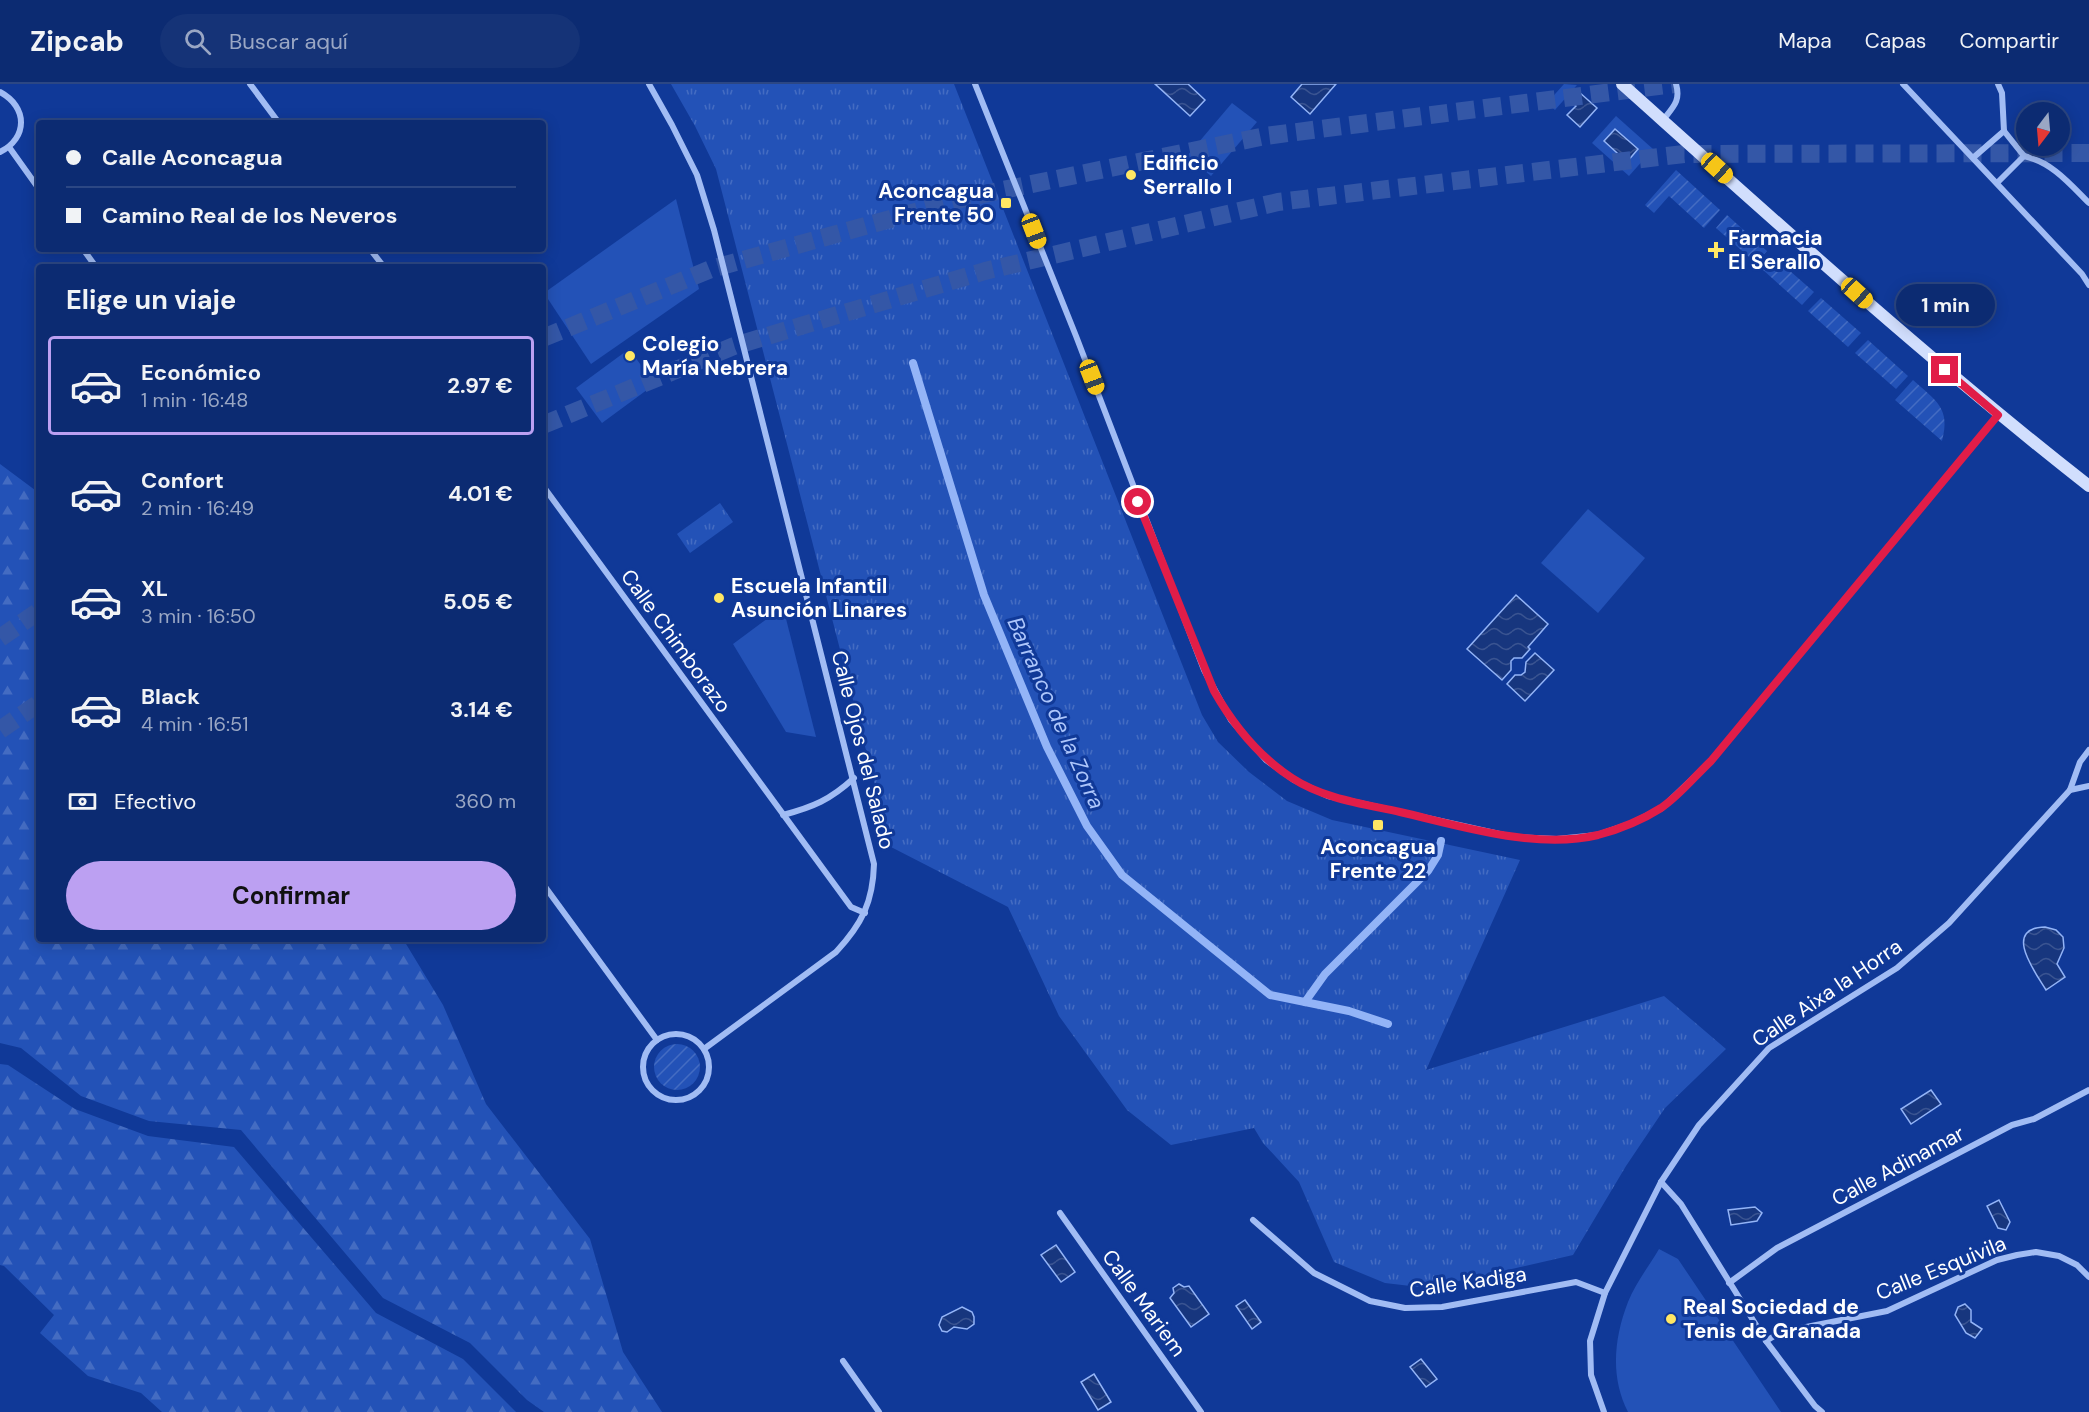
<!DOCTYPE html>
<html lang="es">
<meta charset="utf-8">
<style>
:root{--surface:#0c2b72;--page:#153377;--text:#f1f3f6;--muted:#9aa7c4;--line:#2c4784;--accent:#bca0f2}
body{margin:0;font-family:"DM Sans",sans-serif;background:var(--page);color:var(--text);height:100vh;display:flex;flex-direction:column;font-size:22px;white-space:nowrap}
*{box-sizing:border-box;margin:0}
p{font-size:20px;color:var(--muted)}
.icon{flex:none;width:33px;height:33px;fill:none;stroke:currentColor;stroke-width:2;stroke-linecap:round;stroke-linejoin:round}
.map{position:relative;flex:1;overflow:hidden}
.panel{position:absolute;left:36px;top:180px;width:510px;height:678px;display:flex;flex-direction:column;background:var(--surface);border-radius:6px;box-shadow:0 3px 15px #0003,0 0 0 2px var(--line)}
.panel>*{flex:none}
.top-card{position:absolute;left:36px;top:36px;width:510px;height:132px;border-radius:6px;box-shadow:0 3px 15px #0003,0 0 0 2px var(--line);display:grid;align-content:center;height:132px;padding:0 30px;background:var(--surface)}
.needle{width:39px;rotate:196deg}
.controls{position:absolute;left:2016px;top:18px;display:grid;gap:12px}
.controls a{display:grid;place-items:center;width:54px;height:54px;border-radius:50%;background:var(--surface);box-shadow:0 3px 15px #0003,0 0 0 2px var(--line);font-size:30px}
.end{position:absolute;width:27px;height:27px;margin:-14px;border:8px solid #e11d48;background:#fff;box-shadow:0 0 0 3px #fff}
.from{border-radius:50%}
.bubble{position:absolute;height:42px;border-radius:21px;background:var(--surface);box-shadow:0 3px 15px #0003,0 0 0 2px var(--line);font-size:20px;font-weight:700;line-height:42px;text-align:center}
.car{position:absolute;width:18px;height:36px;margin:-18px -9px;border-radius:8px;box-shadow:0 0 4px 2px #0007;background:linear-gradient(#f5c518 24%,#345 0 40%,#f5c518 0 76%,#345 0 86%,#f5c518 0)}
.top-card b{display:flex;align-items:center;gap:21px;height:57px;font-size:22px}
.top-card b+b{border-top:2px solid var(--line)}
.top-card i{width:15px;height:15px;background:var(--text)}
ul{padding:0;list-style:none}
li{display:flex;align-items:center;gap:18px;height:99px;margin:0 12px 9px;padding:0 18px;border:3px solid transparent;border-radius:6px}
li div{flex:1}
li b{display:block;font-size:22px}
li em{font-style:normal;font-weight:700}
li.on{border-color:var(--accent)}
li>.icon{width:54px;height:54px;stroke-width:1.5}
h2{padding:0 30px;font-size:27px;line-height:72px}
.pay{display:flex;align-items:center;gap:15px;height:66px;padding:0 30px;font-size:22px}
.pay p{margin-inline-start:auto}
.cta{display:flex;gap:12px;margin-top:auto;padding:12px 30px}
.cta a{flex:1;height:69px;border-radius:36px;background:var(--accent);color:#111;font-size:24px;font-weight:700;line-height:69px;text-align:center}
header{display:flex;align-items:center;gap:36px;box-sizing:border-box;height:84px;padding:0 30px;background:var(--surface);border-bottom:2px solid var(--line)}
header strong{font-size:28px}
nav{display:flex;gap:33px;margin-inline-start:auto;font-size:21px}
.search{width:420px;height:54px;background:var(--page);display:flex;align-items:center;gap:15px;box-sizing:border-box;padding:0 21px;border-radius:33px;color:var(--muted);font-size:22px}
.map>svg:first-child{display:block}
.grass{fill:#2352b7}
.forest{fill:url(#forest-firs)}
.park{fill:url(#park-tufts)}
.garden{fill:url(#garden-furrows)}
.water{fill:url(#water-waves);stroke:#93b4f7;stroke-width:1.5}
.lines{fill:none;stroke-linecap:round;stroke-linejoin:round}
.stream{stroke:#93b4f7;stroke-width:8}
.highway-tunnel{stroke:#3457a7;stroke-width:18;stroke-dasharray:18 9;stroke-linecap:butt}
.street{stroke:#a1bcf4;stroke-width:6}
.secondary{stroke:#d1defd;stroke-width:12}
.route{stroke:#e11d48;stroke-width:8}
.poi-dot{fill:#ffe764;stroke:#103998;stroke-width:2}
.labels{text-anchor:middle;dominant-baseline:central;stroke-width:6;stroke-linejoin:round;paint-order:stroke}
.poi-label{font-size:21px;font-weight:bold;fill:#fff;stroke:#103998;text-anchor:start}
.street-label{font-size:21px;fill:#fff;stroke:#103998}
.water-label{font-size:22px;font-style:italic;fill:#adc6fb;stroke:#103998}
</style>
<header>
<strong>Zipcab</strong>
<div class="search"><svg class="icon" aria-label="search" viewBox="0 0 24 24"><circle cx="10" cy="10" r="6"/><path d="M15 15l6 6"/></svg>Buscar aquí</div>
<nav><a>Mapa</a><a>Capas</a><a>Compartir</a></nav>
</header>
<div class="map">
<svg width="2089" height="1328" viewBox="0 0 2089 1328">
<defs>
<pattern id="forest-firs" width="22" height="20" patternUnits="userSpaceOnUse" patternTransform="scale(1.5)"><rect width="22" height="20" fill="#2352b7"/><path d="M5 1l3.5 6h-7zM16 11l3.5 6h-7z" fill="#446cc2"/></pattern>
<pattern id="park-tufts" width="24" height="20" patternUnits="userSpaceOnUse" patternTransform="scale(1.5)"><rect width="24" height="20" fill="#2352b7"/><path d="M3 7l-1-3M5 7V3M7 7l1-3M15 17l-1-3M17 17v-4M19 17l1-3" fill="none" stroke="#446cc2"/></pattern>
<pattern id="garden-furrows" width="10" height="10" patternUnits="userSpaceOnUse" patternTransform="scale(1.5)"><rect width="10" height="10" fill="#2352b7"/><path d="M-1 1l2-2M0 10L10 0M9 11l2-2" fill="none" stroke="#446cc2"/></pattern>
<pattern id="water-waves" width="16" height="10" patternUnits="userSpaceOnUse" patternTransform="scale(1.5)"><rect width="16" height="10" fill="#17367e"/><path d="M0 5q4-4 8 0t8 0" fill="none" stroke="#3a5491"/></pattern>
</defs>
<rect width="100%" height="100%" fill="#103998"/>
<g class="grass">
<path d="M1564,0l13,1 -22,25 -8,-7z"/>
<path d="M1232,19l25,19 -46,54 -24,-20z"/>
<path d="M1616,32l37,33 -24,27 -37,-33z"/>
<path d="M676,115l23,90 -108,75 -47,-71z"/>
<path d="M629,265l26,35 -53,39 -26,-35z"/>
<path d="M1588,425l57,49 -47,55 -57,-50z"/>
<path d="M783,523l33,130 -30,-5 -53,-88z"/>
<path d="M1659,1165l19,10 103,153h-153c-18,-35 -14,-74 0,-110 7,-18 21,-36 31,-53z"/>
</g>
<g class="forest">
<path d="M0,380l39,29v446h364l40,66 43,99 104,135 33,113 39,60h-118l-17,-12 -57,-57 -87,-45 -142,-168 -92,-9 -68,-25 -60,-48 -21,-5z"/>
<path d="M0,980l8,1 67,44 73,27 86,11 142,166 87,46 53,53h-354l-21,-19 -53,-17 -48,-43 14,-18 -50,-49 -4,-1z"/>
</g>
<g class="park">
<path d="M671,0h283l248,631 16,27 31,30 38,29 45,19 188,40 -94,210 238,-74 62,53 -61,59 -39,58 -53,89 -145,33 -43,-5 -51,-21 -35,-80 -36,-39 -9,-15 -83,17 -44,-35 -68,-94 -51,-109 -117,-60 -175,-678 -21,-43z"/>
<path d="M720,419l13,19 -43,31 -13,-19z"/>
</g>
<g class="garden">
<path d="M1676,86l44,40 -16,18 -35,-32 -15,17 -9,-8z"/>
<path d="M1727,131l40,36 -11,12 -40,-35z"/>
<path d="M1774,173l40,35 -12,13 -40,-36z"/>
<path d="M1821,214l40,35 -13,14 -40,-36z"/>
<path d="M1868,256l40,36 -12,13 -41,-36z"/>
<path d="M1913,296c23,21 38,28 29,61l-47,-41z"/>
<circle cx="677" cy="983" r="23"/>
</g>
<g class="water">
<path d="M1155,0h33l17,16 -15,16z"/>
<path d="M1302,0h34l-26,30 -19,-17z"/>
<path d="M1579,8l18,16 -17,19 -13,-12 9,-9 -5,-5z"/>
<path d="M1615,45l23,20 -11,13 -23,-21z"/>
<path d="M1516,511l32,29 -20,23 2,2 -8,9h-8l-3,3v9l-9,10 -35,-31z"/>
<path d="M1535,569l19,17 -29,31 -18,-17 8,-9h6l4,-3 1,-10z"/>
<path d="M2045,843l11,3 7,7 1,11 -7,16 8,13 -19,13c-11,-18 -44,-62 -1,-63z"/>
<path d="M1931,1006l10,14 -30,20 -10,-15z"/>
<path d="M1999,1116l11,22 -4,8 -8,-2 -11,-22z"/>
<path d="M1755,1123l7,6 -5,8 -26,4 -3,-15z"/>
<path d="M1056,1161l19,27 -14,10 -20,-27z"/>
<path d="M1179,1200l5,3 5,-1 20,28 -18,13 -21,-29 4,-5 -1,-5z"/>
<path d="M1245,1216l16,22 -9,7 -16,-23z"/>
<path d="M1965,1220l6,6v12l11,7 -7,9 -9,-5 -11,-18 3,-8z"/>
<path d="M962,1223l10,5 2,5v7l-7,5 -13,-2 -7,5 -5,-1 -3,-6 3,-8z"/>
<path d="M1421,1275l16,20 -11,8 -16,-20z"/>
<path d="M1094,1290l17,28 -13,8 -17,-28z"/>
</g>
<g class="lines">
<g class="stream">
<path d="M913,279l71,232 63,152 40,79 35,49 148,120 79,16 39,13"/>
<path d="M1305,918l20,-28 103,-103 10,-16 3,-14"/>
</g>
<g class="highway-tunnel">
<path d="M543,254l168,-69 258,-72 296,-61 410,-52"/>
<path d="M543,341l191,-79 251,-75 293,-69 406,-48 405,-1"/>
<path d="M0,554l39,-27"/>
<path d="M0,646l39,-27"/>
</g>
<g class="street">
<path d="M250,0l29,39"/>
<path d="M649,0l23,41 25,50 17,55 160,634c-1,38 -12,60 -38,88l-132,97"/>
<path d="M975,0l101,252 128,334 27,50 35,40 28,20 34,16 185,41 44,2 40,-4 35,-12 30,-15 49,-47 287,-346"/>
<path d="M1903,0l179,190 7,11"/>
<path d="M1998,0l4,9 2,38"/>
<path d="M0,8c28,15 28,46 0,60"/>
<path d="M1663,36c10,-13 18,-19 13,-36"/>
<path d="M2004,47l20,25"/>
<path d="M9,63l30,42"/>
<path d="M2024,72c28,6 46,28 65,47"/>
<path d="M1974,73l30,-26"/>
<path d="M1997,99l27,-27"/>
<path d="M83,165l13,18"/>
<path d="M370,165l14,18"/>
<path d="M543,402l308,421 14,6"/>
<path d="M2070,706l19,-4"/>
<path d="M783,731c30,-8 47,-15 71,-37"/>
<path d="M543,800l114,156"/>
<circle cx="676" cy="983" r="33"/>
<path d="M1661,1098l20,22 85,137 49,65 7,6"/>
<path d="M1060,1129l141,199"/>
<path d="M1253,1136l61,53 56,28 35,7 37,-1 134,-25 29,11"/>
<path d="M1729,1199l48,-35 235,-123 22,-6 55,-29"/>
<path d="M1766,1257l15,-9 106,-21 110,-51 20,-5 19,-3 23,4 18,9 12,12"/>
<path d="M843,1277l36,51"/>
<path d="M1604,1328l-13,-37 -1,-34 15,-48 56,-111 38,-57 70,-77 128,-80 52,-45 121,-133 10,-28 9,-12"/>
</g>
<path class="secondary" d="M1622,0c153,137 305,275 467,402"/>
</g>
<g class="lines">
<path class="route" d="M1138,418l76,189c20,35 44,65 78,87 32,21 72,26 108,34 61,14 136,38 198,23 22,-6 44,-15 63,-27 18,-12 34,-32 50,-47l287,-346 -53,-45"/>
</g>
<g class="poi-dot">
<circle cx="1131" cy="91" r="6"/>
<rect x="1000" y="113" width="12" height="12" rx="3"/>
<path d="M1713 157h6v6h6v6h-6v6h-6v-6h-6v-6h6z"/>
<circle cx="630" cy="272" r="6"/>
<circle cx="719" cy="514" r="6"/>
<rect x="1372" y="735" width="12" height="12" rx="3"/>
<circle cx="1671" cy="1235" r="6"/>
</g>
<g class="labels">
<g class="poi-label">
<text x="1143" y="79">Edificio<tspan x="1143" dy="24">Serrallo I</tspan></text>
<text x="994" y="107" text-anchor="end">Aconcagua<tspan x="994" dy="24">Frente 50</tspan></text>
<text x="1728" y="154">Farmacia<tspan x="1728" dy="24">El Serallo</tspan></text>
<text x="642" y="260">Colegio<tspan x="642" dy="24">María Nebrera</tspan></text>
<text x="731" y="502">Escuela Infantil<tspan x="731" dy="24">Asunción Linares</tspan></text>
<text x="1378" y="763" text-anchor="middle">Aconcagua<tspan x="1378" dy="24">Frente 22</tspan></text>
<text x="1683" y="1223">Real Sociedad de<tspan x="1683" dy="24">Tenis de Granada</tspan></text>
</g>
<g class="street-label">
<text transform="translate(676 557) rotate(54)">Calle Chimborazo</text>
<text transform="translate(863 666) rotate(76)">Calle Ojos del Salado</text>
<text transform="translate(1827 909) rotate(-34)">Calle Aixa la Horra</text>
<text transform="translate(1898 1082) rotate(-28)">Calle Adinamar</text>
<text transform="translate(1941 1184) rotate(-22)">Calle Esquivila</text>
<text transform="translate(1468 1198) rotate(-8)">Calle Kadiga</text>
<text transform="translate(1144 1219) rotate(54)">Calle Mariem</text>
</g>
<g class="water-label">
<text transform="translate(1056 629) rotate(66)">Barranco de la Zorra</text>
</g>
</g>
</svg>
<div class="controls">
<a><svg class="needle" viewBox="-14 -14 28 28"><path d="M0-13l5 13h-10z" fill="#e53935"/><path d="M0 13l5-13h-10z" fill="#9aa7c4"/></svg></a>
</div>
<i class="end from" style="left:1138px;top:418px"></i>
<i class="end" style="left:1945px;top:286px"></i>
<div class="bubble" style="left:1896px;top:200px;width:99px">1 min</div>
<i class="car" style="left:1717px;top:84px;rotate:132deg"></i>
<i class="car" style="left:1034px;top:147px;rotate:159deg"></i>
<i class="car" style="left:1857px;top:209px;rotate:132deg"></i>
<i class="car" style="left:1092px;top:293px;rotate:159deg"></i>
<div class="top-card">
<b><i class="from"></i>Calle Aconcagua</b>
<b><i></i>Camino Real de los Neveros</b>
</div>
<section class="panel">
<h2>Elige un viaje</h2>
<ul>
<li class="on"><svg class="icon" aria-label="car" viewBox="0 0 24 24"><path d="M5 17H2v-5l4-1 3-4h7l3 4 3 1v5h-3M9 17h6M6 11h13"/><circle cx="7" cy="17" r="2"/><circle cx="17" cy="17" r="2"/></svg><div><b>Económico</b><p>1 min · 16:48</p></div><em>2.97 €</em></li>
<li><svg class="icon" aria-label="car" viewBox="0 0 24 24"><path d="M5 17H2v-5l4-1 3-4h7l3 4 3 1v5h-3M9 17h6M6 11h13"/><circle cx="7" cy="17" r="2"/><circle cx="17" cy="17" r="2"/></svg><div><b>Confort</b><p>2 min · 16:49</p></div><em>4.01 €</em></li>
<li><svg class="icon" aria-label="car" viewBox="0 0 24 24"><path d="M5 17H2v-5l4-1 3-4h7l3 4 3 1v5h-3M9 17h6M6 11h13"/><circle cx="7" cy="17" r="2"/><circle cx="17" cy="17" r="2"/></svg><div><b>XL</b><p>3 min · 16:50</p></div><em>5.05 €</em></li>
<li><svg class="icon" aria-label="car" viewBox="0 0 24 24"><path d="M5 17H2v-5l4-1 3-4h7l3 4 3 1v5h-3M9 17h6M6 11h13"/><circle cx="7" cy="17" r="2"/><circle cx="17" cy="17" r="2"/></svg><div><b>Black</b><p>4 min · 16:51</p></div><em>3.14 €</em></li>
</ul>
<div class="pay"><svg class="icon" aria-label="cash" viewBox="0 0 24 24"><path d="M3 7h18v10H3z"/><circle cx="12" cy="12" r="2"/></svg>Efectivo<p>360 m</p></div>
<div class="cta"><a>Confirmar</a></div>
</section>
</div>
